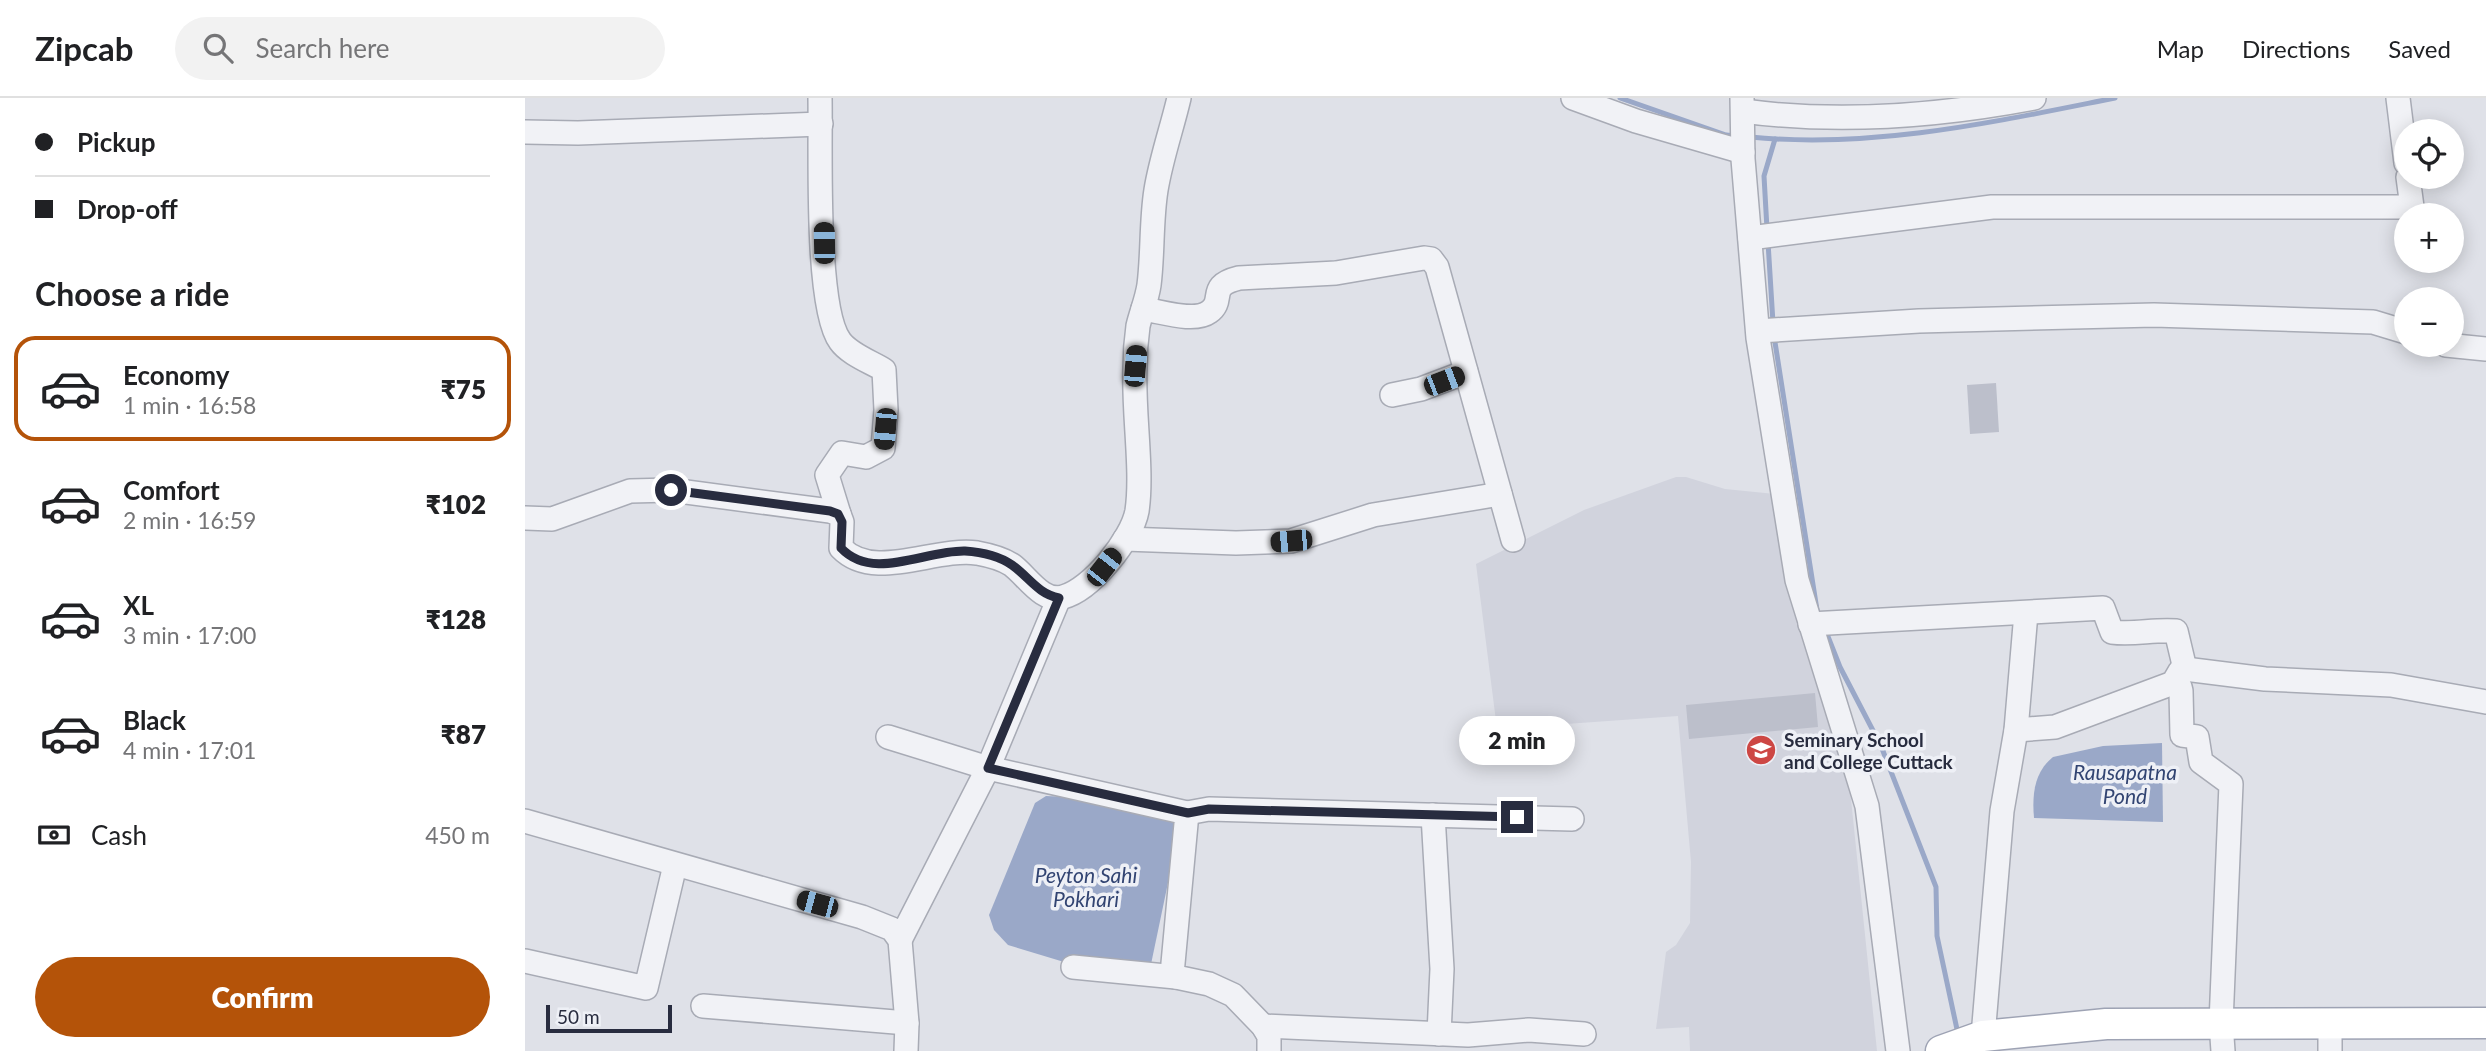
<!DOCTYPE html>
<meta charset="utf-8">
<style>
:root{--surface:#fff;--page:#f2f2f2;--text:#202124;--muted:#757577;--line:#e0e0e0;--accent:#b45309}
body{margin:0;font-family:Lato,sans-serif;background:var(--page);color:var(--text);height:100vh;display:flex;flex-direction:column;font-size:26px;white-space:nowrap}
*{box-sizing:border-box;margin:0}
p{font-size:23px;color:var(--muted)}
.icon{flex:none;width:38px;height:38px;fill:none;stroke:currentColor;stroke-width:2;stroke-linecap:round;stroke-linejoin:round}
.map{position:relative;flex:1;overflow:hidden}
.details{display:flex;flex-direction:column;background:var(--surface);width:525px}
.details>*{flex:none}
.guide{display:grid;align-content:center;height:154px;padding:0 35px;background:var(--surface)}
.buttons{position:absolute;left:1869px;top:21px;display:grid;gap:14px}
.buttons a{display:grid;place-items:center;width:70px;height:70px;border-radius:50%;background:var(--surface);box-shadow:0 4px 18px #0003;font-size:35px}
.scale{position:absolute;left:21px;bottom:18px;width:126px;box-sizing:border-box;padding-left:7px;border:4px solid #282c3f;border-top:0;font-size:19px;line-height:24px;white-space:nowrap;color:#282c3f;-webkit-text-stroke:5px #eef0f6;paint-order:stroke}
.end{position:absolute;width:32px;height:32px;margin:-16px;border:9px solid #282c3f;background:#fff;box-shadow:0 0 0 4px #fff}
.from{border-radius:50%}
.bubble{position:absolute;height:49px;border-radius:24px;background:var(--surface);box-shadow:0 4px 18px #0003;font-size:23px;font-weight:800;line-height:49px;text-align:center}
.car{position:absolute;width:21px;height:42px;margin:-21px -10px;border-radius:9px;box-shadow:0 0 5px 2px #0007;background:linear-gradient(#222 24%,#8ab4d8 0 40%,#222 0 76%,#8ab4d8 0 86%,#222 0)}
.guide b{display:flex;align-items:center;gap:24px;height:66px;font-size:26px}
.guide b+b{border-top:2px solid var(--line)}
.guide i{width:18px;height:18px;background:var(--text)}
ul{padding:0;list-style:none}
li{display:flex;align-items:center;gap:21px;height:105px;margin:0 14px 10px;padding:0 21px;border:4px solid transparent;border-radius:21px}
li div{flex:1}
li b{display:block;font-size:26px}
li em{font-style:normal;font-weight:800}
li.active{border-color:var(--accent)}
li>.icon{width:63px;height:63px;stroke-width:1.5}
h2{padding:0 35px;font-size:32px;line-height:84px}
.pay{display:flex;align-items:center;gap:18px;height:77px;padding:0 35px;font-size:26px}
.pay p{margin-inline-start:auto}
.action{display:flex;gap:14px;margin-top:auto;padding:14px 35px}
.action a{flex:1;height:80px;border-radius:42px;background:var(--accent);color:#fff;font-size:28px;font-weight:800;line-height:80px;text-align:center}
header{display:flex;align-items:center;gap:42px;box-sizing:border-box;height:98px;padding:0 35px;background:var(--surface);border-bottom:2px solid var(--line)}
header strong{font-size:33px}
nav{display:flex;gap:38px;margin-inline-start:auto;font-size:24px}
.search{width:490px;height:63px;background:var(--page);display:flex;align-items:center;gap:18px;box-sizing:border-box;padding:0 24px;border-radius:38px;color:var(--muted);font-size:26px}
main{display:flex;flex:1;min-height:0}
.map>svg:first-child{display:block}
.built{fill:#d1d3dd}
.water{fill:#9aa8c8}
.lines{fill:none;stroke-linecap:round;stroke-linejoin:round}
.stream{stroke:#9aa8c8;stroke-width:5}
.building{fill:#bcbfcb}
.minor-casing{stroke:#a8abb5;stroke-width:26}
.major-casing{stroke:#9ea3b4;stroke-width:33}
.minor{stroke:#f1f2f6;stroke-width:23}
.major{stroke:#fff;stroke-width:30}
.route{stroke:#282c3f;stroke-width:9}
.labels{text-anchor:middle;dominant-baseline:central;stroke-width:7;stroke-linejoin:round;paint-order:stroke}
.poi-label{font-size:19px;font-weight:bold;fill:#282c3f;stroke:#eef0f6;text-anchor:start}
.water-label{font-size:21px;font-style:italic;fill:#324472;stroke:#eef0f6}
</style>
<header>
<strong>Zipcab</strong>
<div class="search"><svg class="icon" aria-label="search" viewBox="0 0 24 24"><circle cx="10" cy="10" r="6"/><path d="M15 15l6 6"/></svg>Search here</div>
<nav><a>Map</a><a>Directions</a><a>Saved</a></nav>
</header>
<main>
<section class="details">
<div class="guide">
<b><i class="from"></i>Pickup</b>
<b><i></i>Drop-off</b>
</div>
<h2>Choose a ride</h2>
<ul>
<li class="active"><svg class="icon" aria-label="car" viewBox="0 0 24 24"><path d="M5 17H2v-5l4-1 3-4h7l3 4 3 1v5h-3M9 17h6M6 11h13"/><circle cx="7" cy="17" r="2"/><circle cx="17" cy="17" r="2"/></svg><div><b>Economy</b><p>1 min · 16:58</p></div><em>₹75</em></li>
<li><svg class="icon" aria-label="car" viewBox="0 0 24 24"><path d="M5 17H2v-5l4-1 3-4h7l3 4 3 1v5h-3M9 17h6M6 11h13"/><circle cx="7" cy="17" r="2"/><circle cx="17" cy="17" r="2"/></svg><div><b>Comfort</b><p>2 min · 16:59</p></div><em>₹102</em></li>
<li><svg class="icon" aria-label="car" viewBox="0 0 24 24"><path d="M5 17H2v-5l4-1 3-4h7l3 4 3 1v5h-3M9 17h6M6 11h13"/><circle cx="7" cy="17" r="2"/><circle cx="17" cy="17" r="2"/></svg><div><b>XL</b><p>3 min · 17:00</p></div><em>₹128</em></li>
<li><svg class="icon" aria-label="car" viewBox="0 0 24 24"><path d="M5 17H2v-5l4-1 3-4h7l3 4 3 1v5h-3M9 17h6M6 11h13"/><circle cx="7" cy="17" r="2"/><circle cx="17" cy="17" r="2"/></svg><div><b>Black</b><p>4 min · 17:01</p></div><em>₹87</em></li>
</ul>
<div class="pay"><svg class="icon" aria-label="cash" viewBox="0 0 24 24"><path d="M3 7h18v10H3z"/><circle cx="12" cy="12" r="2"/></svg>Cash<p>450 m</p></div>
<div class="action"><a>Confirm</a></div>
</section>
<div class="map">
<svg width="1961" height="953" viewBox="0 0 1961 953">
<rect width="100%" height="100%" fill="#dfe1e8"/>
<path class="built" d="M1151,379h10l39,12 50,5 73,276 29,281h-187l-1,-24 -33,2 10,-77 10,-7 14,-22 1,-61 -13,-146 -181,13 -21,-165 108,-54z"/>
<g class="water">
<path d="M1637,645l1,79 -129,-4c-2,-23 0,-46 19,-61l50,-11z"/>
<path d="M521,698l23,1 105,25 5,8 -29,139 -76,-4 -66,-20 -14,-15 -5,-15 46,-112z"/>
</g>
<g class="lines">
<g class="stream">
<path d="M1095,0l106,37 11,1"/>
<path d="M1225,39c124,12 244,-15 365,-39"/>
<path d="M1242,131l-3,-53 11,-37"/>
<path d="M1243,144l5,81"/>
<path d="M1249,238l43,274"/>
<path d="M1300,531l15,38 41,79 55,141 1,49 21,98"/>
</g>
</g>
<g class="building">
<path d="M1471,285l3,49 -29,2 -3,-49z"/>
<path d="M1290,595l3,34 -129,12 -3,-34z"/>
</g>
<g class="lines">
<g class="minor-casing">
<g id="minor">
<path d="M295,0c1,50 -5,209 20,243 9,13 31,21 44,29l2,40 -3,38 -17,9 -24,-4 -15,22 12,39"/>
<path d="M1048,0l63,23 107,31"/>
<path d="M1217,0l1,61 15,179 39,242 70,226 31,245"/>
<path d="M1873,0l8,65"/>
<path d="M1218,13c97,13 196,5 291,-13"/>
<path d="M0,34l53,1 243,-9"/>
<path d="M1225,140l242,-31h420l-4,-30"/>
<path d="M618,211c17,2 51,14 66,3 17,-12 -3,-26 30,-34l97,-5 88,-15 7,1 6,8 76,273"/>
<path d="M1233,233l161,-10 235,-6 219,7 33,10"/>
<path d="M1921,247l40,4"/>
<path d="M867,297l29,-6 45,-17"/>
<path d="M0,420l27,1 78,-28 41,-1 159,21 9,3 3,8 -1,26c33,34 93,-1 136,5 11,2 26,6 35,12 15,11 30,38 51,32 28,-7 69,-58 74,-86 6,-41 -4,-99 -2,-143 0,-13 1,-28 3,-42 3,-13 9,-27 11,-41 4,-31 2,-64 7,-95 5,-31 16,-62 23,-92"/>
<path d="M600,441l111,4 55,-2 82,-26 127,-21"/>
<path d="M1285,526l293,-16 9,24c22,3 42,-3 64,-1l9,38"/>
<path d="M1648,585l7,4 1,4 1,44 15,2 4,25 30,22 -10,239 2,28"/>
<path d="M1491,632l39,-3 118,-44 7,-12 5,-2 80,10 126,6 95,17"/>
<path d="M363,639l100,31 199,45 -15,161 4,3 33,7 24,11 30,31 6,10v15"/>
<path d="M662,715l22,-4 363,10"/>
<path d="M908,717l9,154 -3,65"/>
<path d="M0,723l337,96 30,12 8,11 7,83 -1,28"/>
<path d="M375,842l88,-172 71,-170"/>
<path d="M0,863l121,27 29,-123"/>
<path d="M548,869l103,10"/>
<path d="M178,908l204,17"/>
<path d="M738,928l205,9 61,-5 55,4"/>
<path d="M1458,938l19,-225 14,-81 10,-117"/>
<path d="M1805,953v-29"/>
</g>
</g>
<g class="major-casing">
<path id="major" d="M1416,953l42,-15 123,-12 380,-1"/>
</g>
<use href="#minor" class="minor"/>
<use href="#major" class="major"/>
</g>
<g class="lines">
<path class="route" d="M146,392l159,21 8,3 4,8 -1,26c32,34 84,2 124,3 15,1 34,5 47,14 17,12 26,29 47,33l-71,170 200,45 21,-4 308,8"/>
</g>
<defs>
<g id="university-disc" transform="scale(1.575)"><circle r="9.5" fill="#cd4744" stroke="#eef0f6"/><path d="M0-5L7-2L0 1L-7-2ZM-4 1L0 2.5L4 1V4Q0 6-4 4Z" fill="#fff"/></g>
</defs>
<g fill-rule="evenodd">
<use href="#university-disc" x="1236" y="652"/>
</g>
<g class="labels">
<g class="poi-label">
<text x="1259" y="641">Seminary School<tspan x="1259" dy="22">and College Cuttack</tspan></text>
</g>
<g class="water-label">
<text x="1600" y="673">Rausapatna<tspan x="1600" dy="24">Pond</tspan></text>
<text x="561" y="776">Peyton Sahi<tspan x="561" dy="24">Pokhari</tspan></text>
</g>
</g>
</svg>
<div class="buttons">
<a><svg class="icon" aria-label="locate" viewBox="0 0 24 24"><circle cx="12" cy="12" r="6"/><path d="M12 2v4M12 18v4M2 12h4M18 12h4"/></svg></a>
<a>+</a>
<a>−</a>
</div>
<div class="scale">50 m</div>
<i class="end from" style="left:146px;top:392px"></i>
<i class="end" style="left:992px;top:719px"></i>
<div class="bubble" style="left:934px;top:618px;width:116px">2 min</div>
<i class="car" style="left:299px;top:145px;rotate:359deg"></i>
<i class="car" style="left:610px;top:268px;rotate:5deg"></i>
<i class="car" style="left:919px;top:283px;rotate:69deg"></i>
<i class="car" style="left:360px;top:331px;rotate:185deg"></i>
<i class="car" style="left:766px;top:443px;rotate:265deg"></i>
<i class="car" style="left:579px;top:469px;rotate:38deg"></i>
<i class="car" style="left:292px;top:806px;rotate:285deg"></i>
</div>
</main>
